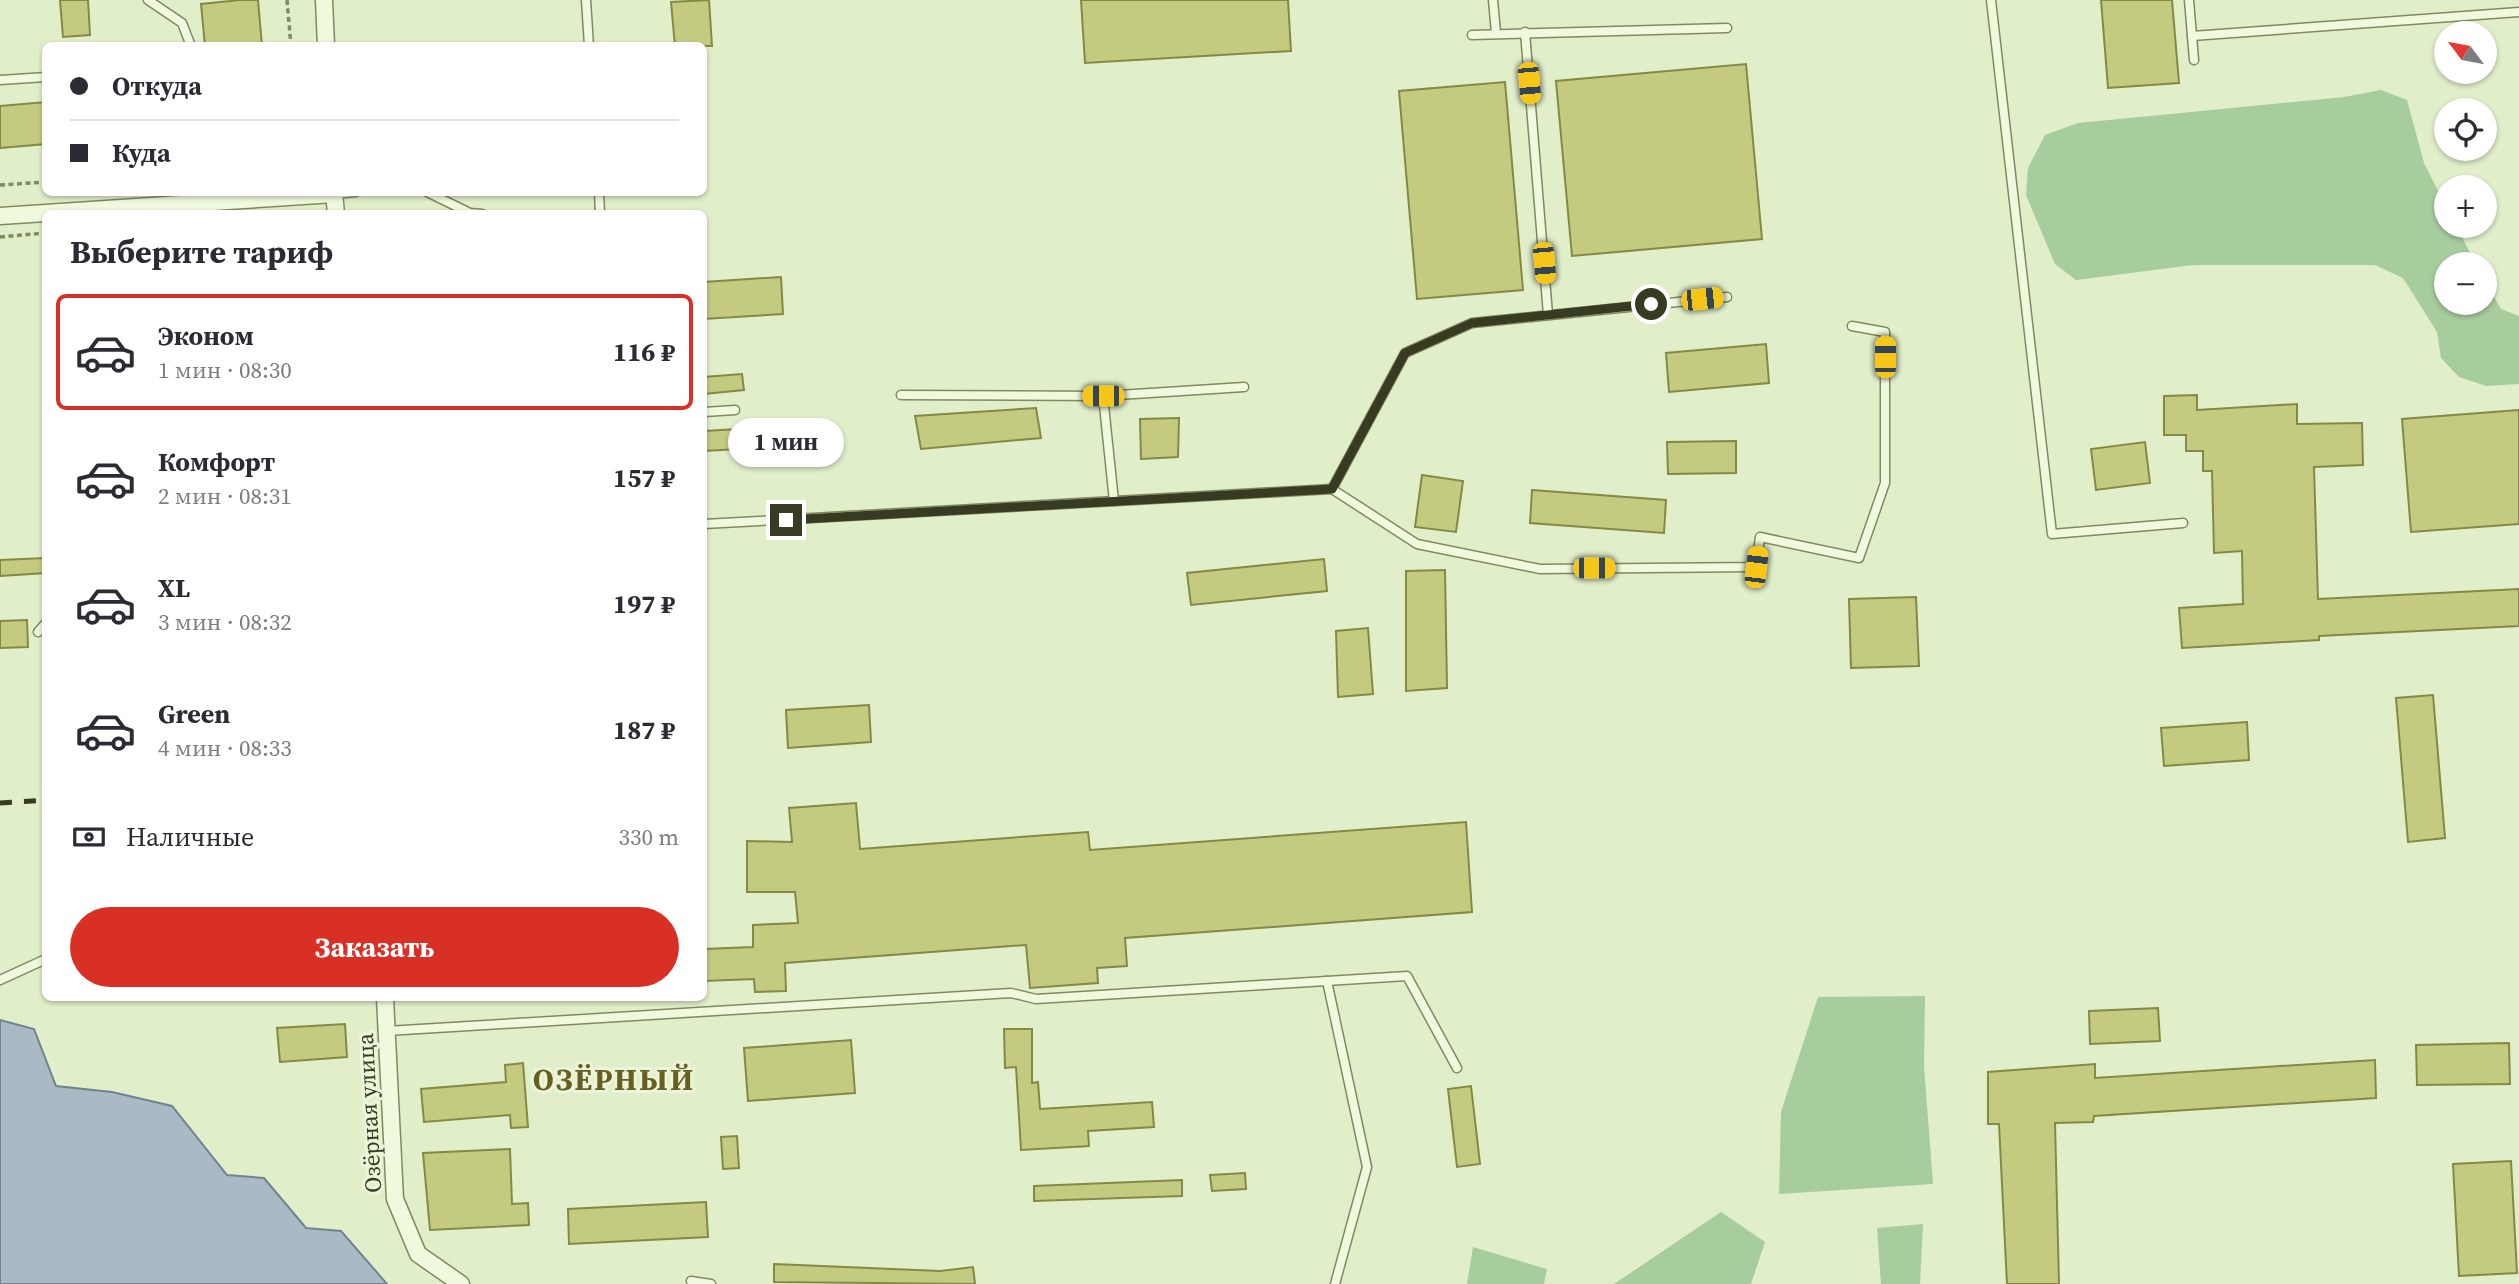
<!DOCTYPE html>
<html lang="ru">
<meta charset="utf-8">
<style>
:root{--surface:#fff;--page:#f7f7f7;--text:#2b2b33;--muted:#7c7c81;--line:#e1e1e2;--accent:#d93025}
body{margin:0;font-family:"Source Serif 4",serif;background:var(--page);color:var(--text);height:100vh;display:flex;flex-direction:column;font-size:26px;white-space:nowrap}
*{box-sizing:border-box;margin:0}
p{font-size:23px;color:var(--muted)}
.icon{flex:none;width:38px;height:38px;fill:none;stroke:currentColor;stroke-width:2;stroke-linecap:round;stroke-linejoin:round}
.map{position:relative;flex:1;overflow:hidden}
.side{position:absolute;left:42px;top:210px;width:665px;height:791px;display:flex;flex-direction:column;background:var(--surface);border-radius:10px;box-shadow:0 2px 5px #0004}
.side>*{flex:none}
.banner{position:absolute;left:42px;top:42px;width:665px;height:154px;border-radius:10px;box-shadow:0 2px 5px #0004;display:grid;align-content:center;height:154px;padding:0 28px;background:var(--surface)}
.needle{width:46px;rotate:302deg}
.buttons{position:absolute;left:2434px;top:21px;display:grid;gap:14px}
.buttons a{display:grid;place-items:center;width:63px;height:63px;border-radius:50%;background:var(--surface);box-shadow:0 2px 5px #0004;font-size:35px}
.end{position:absolute;width:32px;height:32px;margin:-16px;border:9px solid #373b21;background:#fff;box-shadow:0 0 0 4px #fff}
.from{border-radius:50%}
.bubble{position:absolute;height:49px;border-radius:24px;background:var(--surface);box-shadow:0 2px 5px #0004;font-size:23px;font-weight:700;line-height:49px;text-align:center}
.car{position:absolute;width:21px;height:42px;margin:-21px -10px;border-radius:9px;box-shadow:0 0 5px 2px #0007;background:linear-gradient(#f5c518 24%,#345 0 40%,#f5c518 0 76%,#345 0 86%,#f5c518 0)}
.banner b{display:flex;align-items:center;gap:24px;height:66px;font-size:26px}
.banner b+b{border-top:2px solid var(--line)}
.banner i{width:18px;height:18px;background:var(--text)}
ul{padding:0;list-style:none}
li{display:flex;align-items:center;gap:21px;height:116px;margin:0 14px 10px;padding:0 14px;border:4px solid transparent;border-radius:10px}
li div{flex:1}
li b{display:block;font-size:26px}
li em{font-style:normal;font-weight:700}
li.on{border-color:var(--accent)}
li>.icon{width:63px;height:63px;stroke-width:1.5}
h2{padding:0 28px;font-size:32px;line-height:84px}
.pay{display:flex;align-items:center;gap:18px;height:77px;padding:0 28px;font-size:26px}
.pay p{margin-inline-start:auto}
.action{display:flex;gap:14px;margin-top:auto;padding:14px 28px}
.action a{flex:1;height:80px;border-radius:42px;background:var(--accent);color:#fff;font-size:28px;font-weight:700;line-height:80px;text-align:center}
.map>svg:first-child{display:block}
.green{fill:#a7cc9d}
.water{fill:#aab9c3;stroke:#708391;stroke-width:2}
.building{fill:#c4cb81;stroke:#848944;stroke-width:2}
.lines{fill:none;stroke-linecap:round;stroke-linejoin:round}
.service-casing{stroke:#818a5e;stroke-width:11}
.minor-casing{stroke:#818a5e;stroke-width:19}
.path{stroke:#818a5e;stroke-width:3.5;stroke-dasharray:5 3.5;stroke-linecap:butt}
.service{stroke:#eef9dd;stroke-width:8}
.minor{stroke:#eef9dd;stroke-width:16}
.rail{stroke:#373b21;stroke-width:5;stroke-dasharray:12 12;stroke-linecap:butt}
.route{stroke:#373b21;stroke-width:9}
.labels{text-anchor:middle;dominant-baseline:central;stroke-width:6;stroke-linejoin:round;paint-order:stroke}
.street-label{font-size:23px;fill:#373b21;stroke:#ebf5d9}
.district-label{font-size:30px;font-weight:bold;letter-spacing:2px;fill:#675f22;stroke:#ebf5d9}
</style>
<div class="map">
<svg width="2519" height="1284" viewBox="0 0 2519 1284">
<rect width="100%" height="100%" fill="#e0eeca"/>
<g class="green">
<path d="M2381,90l26,10 17,63 22,44v19h10l20,38h-30v39h39v-22l16,28 18,7v68l-33,2 -27,-9 -18,-19 -4,-26 -34,-54 -28,-13h-182l-117,15 -21,-16 -29,-69 2,-27 17,-33 33,-12 266,-26z"/>
<path d="M1925,996l-1,71 9,117 -154,10 2,-82 37,-115z"/>
<path d="M1721,1212l44,30 -14,42h-137z"/>
<path d="M1923,1224l-3,60h-39l-4,-56z"/>
<path d="M1473,1247l74,22 -3,15h-77z"/>
</g>
<path class="water" d="M0,1020l34,9 22,57 56,6 60,14 55,69 37,3 42,50 35,3 46,53h-387z"/>
<g class="building">
<path d="M60,0h28l2,35 -27,2z"/>
<path d="M240,0h18l4,46h-57l-4,-42z"/>
<path d="M709,0l3,46h-37l-4,-44z"/>
<path d="M1081,0h207l3,51 -206,12z"/>
<path d="M2101,0h71l7,83 -71,5z"/>
<path d="M1746,64l16,175 -190,17 -16,-175z"/>
<path d="M1505,82l18,208 -106,9 -18,-208z"/>
<path d="M46,102v42l-46,4v-42z"/>
<path d="M781,277l2,37 -79,5v-37z"/>
<path d="M1766,344l3,39 -100,9 -3,-39z"/>
<path d="M742,374l2,16 -40,4v-17z"/>
<path d="M2197,395v15l100,-6v20l65,-1 1,42 -49,2 4,132 201,-10v37l-200,10v4l-137,8 -3,-40 64,-4 -1,-53 -28,2 -2,-82h-9v-20h-17v-16h-22v-39z"/>
<path d="M1036,408l5,30 -120,11 -6,-33z"/>
<path d="M2519,410v114l-108,8 -9,-113z"/>
<path d="M1179,418l-1,39 -37,2 -1,-40z"/>
<path d="M738,429l1,20 -35,2v-20z"/>
<path d="M1736,441v32l-68,1 -1,-32z"/>
<path d="M2145,442l5,41 -54,7 -5,-41z"/>
<path d="M1422,475l41,6 -7,51 -41,-5z"/>
<path d="M1532,490l134,10 -2,33 -134,-10z"/>
<path d="M46,558v15l-46,3v-16z"/>
<path d="M1324,559l3,32 -136,14 -4,-32z"/>
<path d="M1445,570l2,118 -41,3v-120z"/>
<path d="M1916,597l3,69 -68,2 -2,-69z"/>
<path d="M27,620l1,27 -28,1v-27z"/>
<path d="M1368,628l5,66 -35,3 -2,-66z"/>
<path d="M2433,695l12,143 -37,4 -12,-144z"/>
<path d="M869,705l2,37 -83,6 -2,-38z"/>
<path d="M2247,722l2,38 -85,6 -3,-38z"/>
<path d="M856,803l4,46 228,-17 2,18 376,-28 6,90 -347,26 2,28 -30,2 1,15 -68,5 -4,-43 -241,18 1,28 -31,1 -1,-13 -50,2v-32l49,-2v-22l45,-2 -3,-31h-48v-51l45,1 -3,-34z"/>
<path d="M2158,1008l2,33 -70,3 -1,-33z"/>
<path d="M345,1024l2,33 -67,5 -3,-34z"/>
<path d="M1004,1029h28v54l6,-1 2,27 112,-7 2,25 -66,4 1,15 -68,4 -5,-83 -11,1z"/>
<path d="M851,1040l4,53 -107,8 -4,-53z"/>
<path d="M2509,1043l1,41 -93,1 -1,-40z"/>
<path d="M2375,1060l1,38 -282,18 -1,6 -38,1 4,161h-52l-8,-160h-11v-52l107,-8v14z"/>
<path d="M523,1063l5,64 -17,1 -1,-13 -86,7 -3,-33 85,-7 -1,-17z"/>
<path d="M1471,1086l9,78 -23,3 -9,-78z"/>
<path d="M737,1136l2,32 -16,1 -2,-32z"/>
<path d="M510,1149l2,55 16,-1 1,22 -99,5 -7,-77z"/>
<path d="M2511,1161l6,112 -58,3 -6,-112z"/>
<path d="M1245,1173l1,16 -34,2 -2,-16z"/>
<path d="M1182,1180v16l-148,5v-15z"/>
<path d="M706,1202l2,35 -139,7 -1,-35z"/>
<path d="M774,1264l166,7 33,-4 2,17 -201,-2z"/>
</g>
<g class="lines">
<g class="service-casing">
<g id="service">
<path d="M148,0l34,23 9,23"/>
<path d="M586,0l3,46"/>
<path d="M1493,0l3,33"/>
<path d="M1991,0l61,534 131,-11"/>
<path d="M2189,0l5,60"/>
<path d="M1525,32l23,283"/>
<path d="M1472,35l255,-7"/>
<path d="M2192,36l327,-24"/>
<path d="M0,80l46,-3"/>
<path d="M427,192l43,21 12,1"/>
<path d="M599,192l1,22"/>
<path d="M334,194l22,-2"/>
<path d="M901,395l202,1 141,-9"/>
<path d="M1103,396l11,105"/>
<path d="M704,412l31,-2"/>
<path d="M1332,489l73,-136 67,-30 255,-26"/>
<path d="M704,524l628,-35 85,55 123,25 216,-2 4,-30 99,21 26,-75v-151l-33,-6"/>
<path d="M38,632l8,-9"/>
<path d="M0,980l46,-21"/>
<path d="M1327,981l40,186 -32,117"/>
<path d="M387,1031l624,-38 25,6 371,-23 50,92"/>
<path d="M691,1281l20,3"/>
</g>
</g>
<g class="minor-casing">
<g id="minor">
<path d="M324,0l2,46"/>
<path d="M334,192l2,22"/>
<path d="M0,216l334,-22"/>
<path d="M385,998l10,201 23,55 43,30"/>
</g>
</g>
<g class="path">
<path d="M287,0l4,46"/>
<path d="M0,185l46,-3"/>
<path d="M0,237l46,-4"/>
</g>
<use href="#service" class="service"/>
<use href="#minor" class="minor"/>
<path class="rail" d="M0,803l46,-3"/>
</g>
<g class="lines">
<path class="route" d="M786,520l546,-31 73,-136 67,-30 179,-19"/>
</g>
<g class="labels">
<g class="street-label">
<text transform="translate(369 1113) rotate(-93)">Озёрная улица</text>
</g>
<g class="district-label">
<text x="614" y="1079">ОЗЁРНЫЙ</text>
</g>
</g>
</svg>
<div class="buttons">
<a><svg class="needle" viewBox="-14 -14 28 28"><path d="M0-13l5 13h-10z" fill="#e53935"/><path d="M0 13l5-13h-10z" fill="#7c7c81"/></svg></a>
<a><svg class="icon" aria-label="locate" viewBox="0 0 24 24"><circle cx="12" cy="12" r="6"/><path d="M12 2v4M12 18v4M2 12h4M18 12h4"/></svg></a>
<a>+</a>
<a>−</a>
</div>
<i class="end from" style="left:1651px;top:304px"></i>
<i class="end" style="left:786px;top:520px"></i>
<div class="bubble" style="left:728px;top:418px;width:116px">1 мин</div>
<i class="car" style="left:1529px;top:83px;rotate:175deg"></i>
<i class="car" style="left:1544px;top:263px;rotate:175deg"></i>
<i class="car" style="left:1702px;top:299px;rotate:84deg"></i>
<i class="car" style="left:1885px;top:357px;rotate:0deg"></i>
<i class="car" style="left:1103px;top:396px;rotate:270deg"></i>
<i class="car" style="left:1756px;top:567px;rotate:7deg"></i>
<i class="car" style="left:1594px;top:568px;rotate:90deg"></i>
<div class="banner">
<b><i class="from"></i>Откуда</b>
<b><i></i>Куда</b>
</div>
<section class="side">
<h2>Выберите тариф</h2>
<ul>
<li class="on"><svg class="icon" aria-label="car" viewBox="0 0 24 24"><path d="M5 17H2v-5l4-1 3-4h7l3 4 3 1v5h-3M9 17h6M6 11h13"/><circle cx="7" cy="17" r="2"/><circle cx="17" cy="17" r="2"/></svg><div><b>Эконом</b><p>1 мин · 08:30</p></div><em>116 ₽</em></li>
<li><svg class="icon" aria-label="car" viewBox="0 0 24 24"><path d="M5 17H2v-5l4-1 3-4h7l3 4 3 1v5h-3M9 17h6M6 11h13"/><circle cx="7" cy="17" r="2"/><circle cx="17" cy="17" r="2"/></svg><div><b>Комфорт</b><p>2 мин · 08:31</p></div><em>157 ₽</em></li>
<li><svg class="icon" aria-label="car" viewBox="0 0 24 24"><path d="M5 17H2v-5l4-1 3-4h7l3 4 3 1v5h-3M9 17h6M6 11h13"/><circle cx="7" cy="17" r="2"/><circle cx="17" cy="17" r="2"/></svg><div><b>XL</b><p>3 мин · 08:32</p></div><em>197 ₽</em></li>
<li><svg class="icon" aria-label="car" viewBox="0 0 24 24"><path d="M5 17H2v-5l4-1 3-4h7l3 4 3 1v5h-3M9 17h6M6 11h13"/><circle cx="7" cy="17" r="2"/><circle cx="17" cy="17" r="2"/></svg><div><b>Green</b><p>4 мин · 08:33</p></div><em>187 ₽</em></li>
</ul>
<div class="pay"><svg class="icon" aria-label="cash" viewBox="0 0 24 24"><path d="M3 7h18v10H3z"/><circle cx="12" cy="12" r="2"/></svg>Наличные<p>330 m</p></div>
<div class="action"><a>Заказать</a></div>
</section>
</div>
